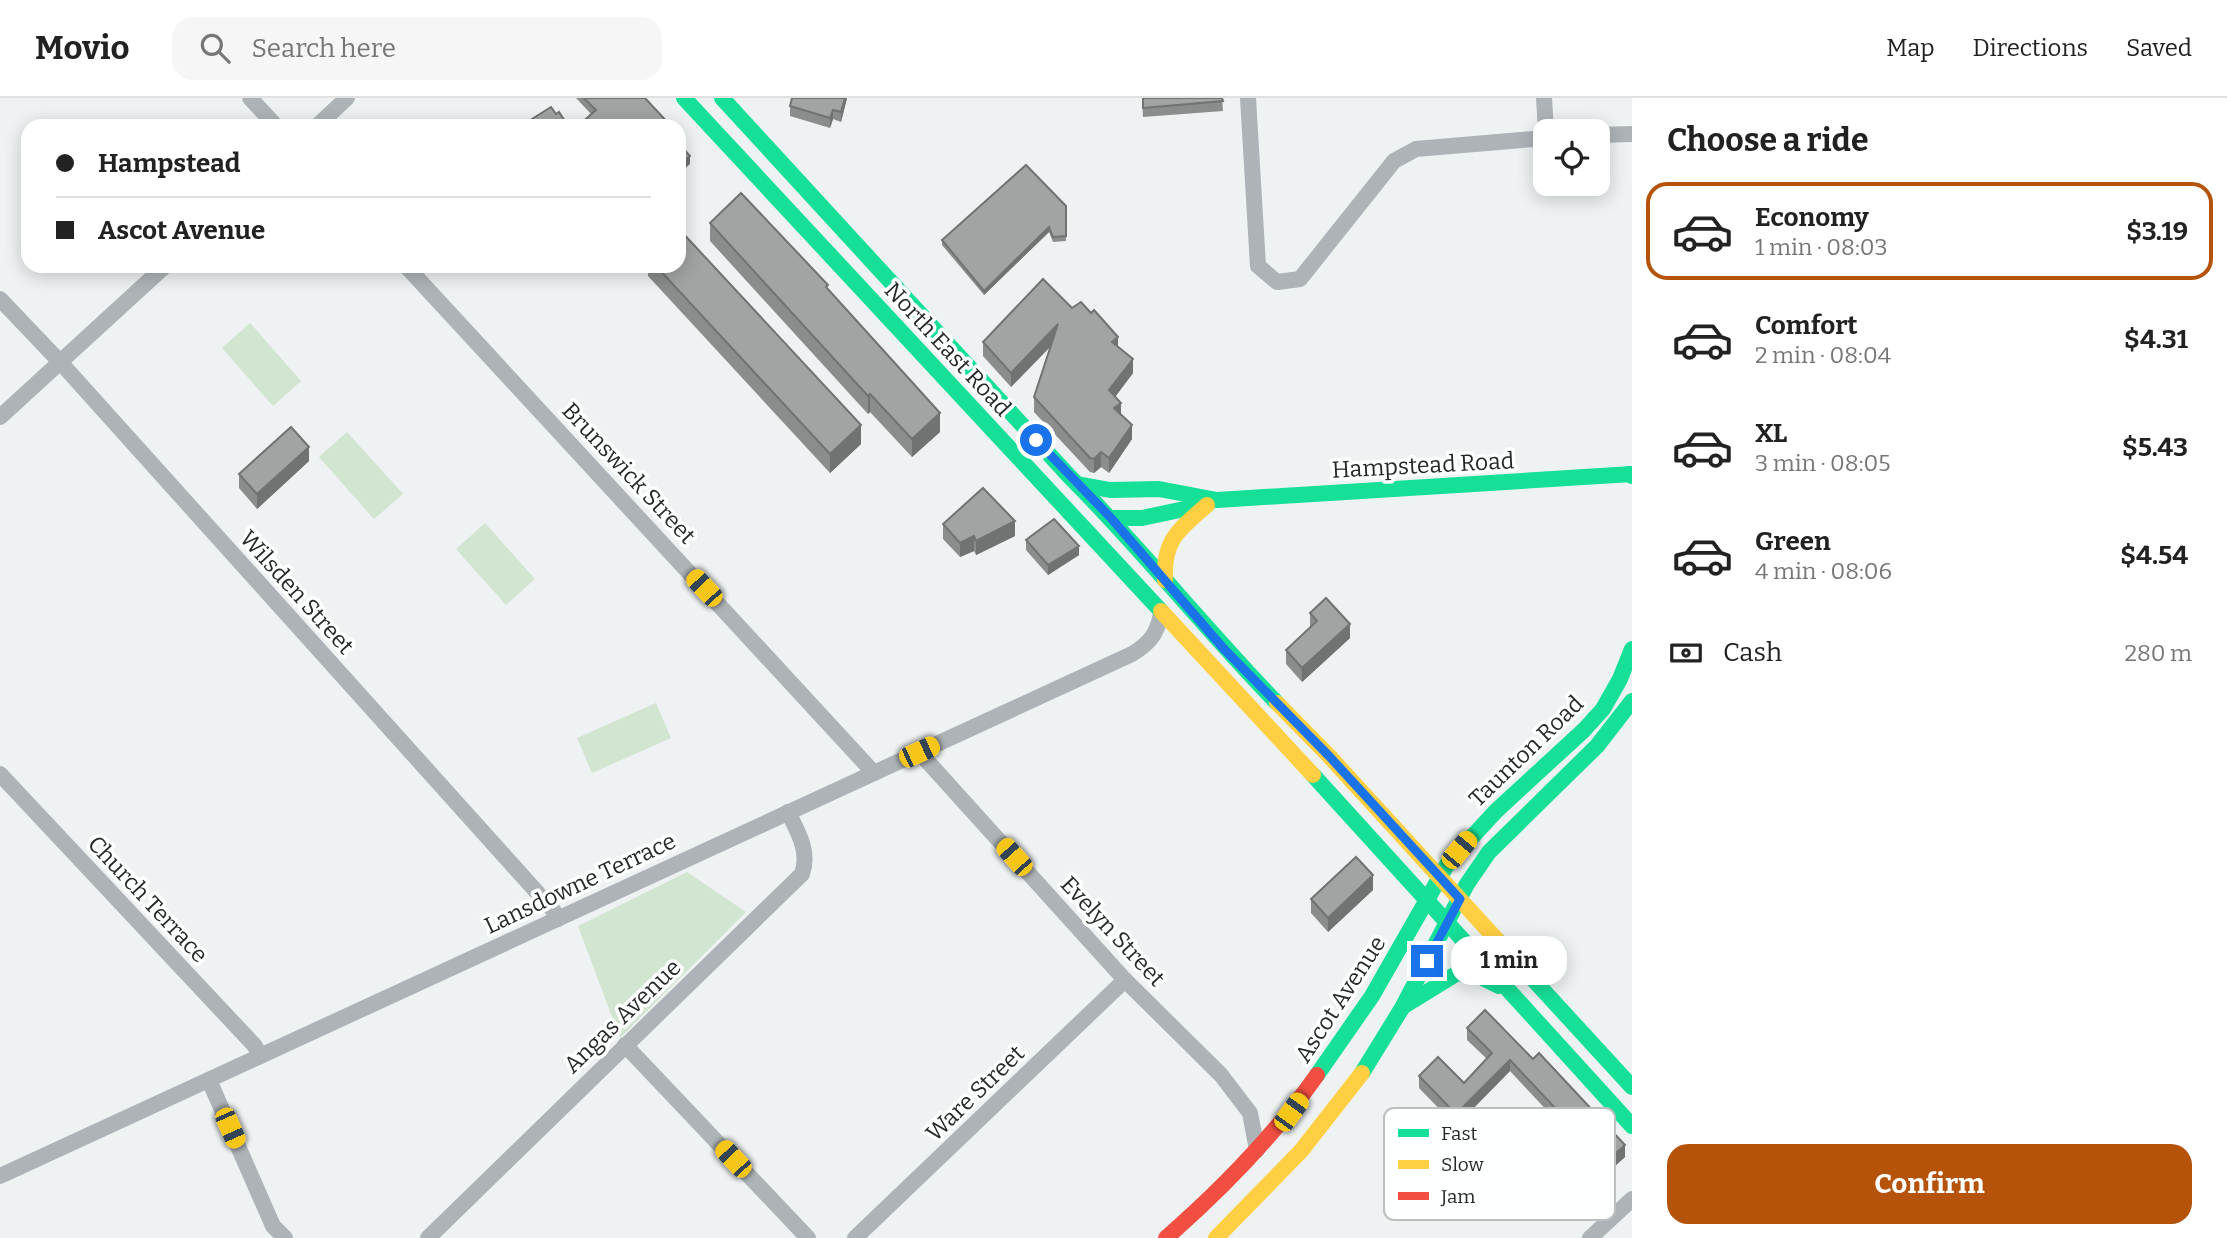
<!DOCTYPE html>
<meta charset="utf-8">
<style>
:root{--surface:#fff;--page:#f6f6f6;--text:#222;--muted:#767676;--line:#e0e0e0;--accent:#b45309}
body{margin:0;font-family:Bitter,serif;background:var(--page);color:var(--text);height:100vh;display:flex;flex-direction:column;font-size:26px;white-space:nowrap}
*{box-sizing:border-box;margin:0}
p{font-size:23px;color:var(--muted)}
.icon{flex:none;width:38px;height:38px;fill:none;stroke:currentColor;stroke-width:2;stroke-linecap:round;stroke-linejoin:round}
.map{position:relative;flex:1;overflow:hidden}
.drawer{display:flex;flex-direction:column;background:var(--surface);width:595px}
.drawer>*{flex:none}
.hud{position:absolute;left:21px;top:21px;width:665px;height:154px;border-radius:21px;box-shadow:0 4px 18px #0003;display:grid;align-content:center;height:154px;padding:0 35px;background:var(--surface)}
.fabs{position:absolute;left:1533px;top:21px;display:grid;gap:14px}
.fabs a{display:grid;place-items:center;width:77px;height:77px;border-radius:14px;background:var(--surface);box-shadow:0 4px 18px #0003;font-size:35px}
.end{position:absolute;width:32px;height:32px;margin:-16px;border:9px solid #1a73e8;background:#fff;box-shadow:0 0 0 4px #fff}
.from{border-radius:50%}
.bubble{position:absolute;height:49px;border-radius:21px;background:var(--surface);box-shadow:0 4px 18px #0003;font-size:23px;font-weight:700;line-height:49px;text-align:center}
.car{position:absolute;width:21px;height:42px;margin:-21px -10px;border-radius:9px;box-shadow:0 0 5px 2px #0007;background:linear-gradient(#f5c518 24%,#345 0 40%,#f5c518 0 76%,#345 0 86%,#f5c518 0)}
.hud b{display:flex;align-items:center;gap:24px;height:66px;font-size:26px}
.hud b+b{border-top:2px solid var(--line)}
.hud i{width:18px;height:18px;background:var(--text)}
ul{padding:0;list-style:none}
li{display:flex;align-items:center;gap:21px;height:98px;margin:0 14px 10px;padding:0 21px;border:4px solid transparent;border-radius:21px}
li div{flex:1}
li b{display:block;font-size:26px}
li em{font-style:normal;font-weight:700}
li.on{border-color:var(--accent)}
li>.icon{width:63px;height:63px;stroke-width:1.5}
h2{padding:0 35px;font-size:32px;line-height:84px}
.pay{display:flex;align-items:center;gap:18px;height:77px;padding:0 35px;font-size:26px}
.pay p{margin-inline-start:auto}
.action{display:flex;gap:14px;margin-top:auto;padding:14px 35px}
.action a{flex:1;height:80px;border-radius:21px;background:var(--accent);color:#fff;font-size:28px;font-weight:700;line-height:80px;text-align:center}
header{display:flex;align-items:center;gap:42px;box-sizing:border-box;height:98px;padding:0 35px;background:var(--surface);border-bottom:2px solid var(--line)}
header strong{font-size:33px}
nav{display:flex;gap:38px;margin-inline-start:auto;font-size:24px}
.search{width:490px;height:63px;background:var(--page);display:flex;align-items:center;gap:18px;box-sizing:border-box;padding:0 24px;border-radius:21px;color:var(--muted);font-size:26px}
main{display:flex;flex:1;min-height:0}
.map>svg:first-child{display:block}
.green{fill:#d1e5d0}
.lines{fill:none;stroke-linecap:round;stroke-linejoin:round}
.street{stroke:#adb3b7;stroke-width:16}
.fast{stroke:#16e098;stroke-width:16}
.slow{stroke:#ffcf43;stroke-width:16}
.jam{stroke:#f24e42;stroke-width:16}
.wall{fill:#8b8d8d}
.shaded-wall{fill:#717373}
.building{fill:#a2a4a4;stroke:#717373;stroke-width:2}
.route{stroke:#1a73e8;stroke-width:9}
.labels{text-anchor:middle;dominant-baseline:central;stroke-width:7;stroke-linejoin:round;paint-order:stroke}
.street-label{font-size:23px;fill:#262929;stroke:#feffff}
.key{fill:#feffff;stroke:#bdbfbf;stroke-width:2}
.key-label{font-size:19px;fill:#262929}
</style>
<header>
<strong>Movio</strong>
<div class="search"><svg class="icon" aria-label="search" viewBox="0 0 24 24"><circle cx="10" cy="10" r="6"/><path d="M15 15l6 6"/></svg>Search here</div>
<nav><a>Map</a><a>Directions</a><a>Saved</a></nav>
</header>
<main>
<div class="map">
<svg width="1632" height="1140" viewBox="0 0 1632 1140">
<rect width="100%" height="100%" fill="#eef2f2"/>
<g class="green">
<path d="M250,225l51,58 -28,25 -51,-58z"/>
<path d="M347,334l56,62 -29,25 -55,-62z"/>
<path d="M485,425l50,56 -29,26 -50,-56z"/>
<path d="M656,605l15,35 -79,35 -15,-35z"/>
<path d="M687,774l59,40 -126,126 -42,-112z"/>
</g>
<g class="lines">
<g class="street">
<path d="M250,0l26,28"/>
<path d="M1248,0l10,168 19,16 23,-3 94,-118 22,-12 129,-11"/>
<path d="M1544,0l2,33"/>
<path d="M317,28l30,-28"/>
<path d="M1598,37l34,-1"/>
<path d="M406,168l468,507"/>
<path d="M0,201l61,64 492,547 5,9"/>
<path d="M0,319l165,-151"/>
<path d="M919,654l206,228 96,95 29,38 7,37"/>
<path d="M0,676l255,272 5,10"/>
<path d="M625,947l183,193"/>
<path d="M209,982l64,146 12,12"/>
<path d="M0,1078l1132,-522c18,-11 25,-20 29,-40"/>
<path d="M428,1140l374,-364c8,-22 -4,-42 -14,-62"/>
<path d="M855,1140l270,-258"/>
<path d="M1590,1140l42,-39"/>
</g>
<g class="fast">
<path d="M684,0l477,513"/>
<path d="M722,0l347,378c73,73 136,153 208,227"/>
<path d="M1629,376l3,2"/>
<path d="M1077,386l33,6 49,-1 58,11 415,-26"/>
<path d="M1111,420h31l66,-14"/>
<path d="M1313,677l319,351"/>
<path d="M1497,842l135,147"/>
<path d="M1404,908l52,-32 15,-2 28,14"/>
<path d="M1362,975l40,-65 65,-124 22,-32 108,-106 35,-45"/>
<path d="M1317,977l55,-79 76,-133 48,-52 88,-81 19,-21 17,-30 12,-30"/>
</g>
<g class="slow">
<path d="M1165,482c-2,-41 14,-50 42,-75"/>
<path d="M1161,513l152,164"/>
<path d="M1277,605l52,53 168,184"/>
<path d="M1216,1140l85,-87 61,-78"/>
</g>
<path class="jam" d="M1166,1140c56,-49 108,-102 151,-163"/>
</g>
<g class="wall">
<path d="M576,0h69l-54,16z"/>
<path d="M847,0l-6,24 -8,-3 -3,9 -40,-12v-10z"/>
<path d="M1142,0h80l1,13 -80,6z"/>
<path d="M1066,108v35l-13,1 -4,-10 -65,63 -42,-50v-5z"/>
<path d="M710,125l118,66 112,143 -28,25 -42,-45 -2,2 -158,-173z"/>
<path d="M648,168h31l182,178 -31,29 -182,-197z"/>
<path d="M983,244l135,5 15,26 -18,24 6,18 11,24 -23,34 -8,-6 -7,6 -4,-1 -56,-60v-15l16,-51 -39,41 -28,-31z"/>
<path d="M309,363l-52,48 -18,-21v-14z"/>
<path d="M943,426l72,12 -39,19 -2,-4 -14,6 -17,-18z"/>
<path d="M1026,442l53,15 -31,20 -22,-25z"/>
<path d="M1310,515l40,25 -48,44 -16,-18v-14l24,-23z"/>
<path d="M1373,792l-45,42 -17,-19v-14z"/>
<path d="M1485,912l140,147 -19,17 -96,-103 -54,55 -37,-38v-12l45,7 23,-24 -20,-19v-12z"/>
</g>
<g class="shaded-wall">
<path d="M845,0h2l-6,24v-10z"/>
<path d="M833,12v9l-3,9v-10z"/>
<path d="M690,58v8l-11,10v-9z"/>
<path d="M1049,129v5l-65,63v-4z"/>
<path d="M1058,226v15l-47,48v-14z"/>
<path d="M1118,239v14l-6,-9z"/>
<path d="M1133,261v14l-24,32v-15z"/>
<path d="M870,296v18l-2,2v-18z"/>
<path d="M1121,305v14l-7,-9z"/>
<path d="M940,315v19l-28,25v-18z"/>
<path d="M861,327v19l-31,29v-19z"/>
<path d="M1132,327v14l-23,34v-15z"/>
<path d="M309,349v14l-52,48v-15z"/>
<path d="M1101,354v15l-7,6v-14z"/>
<path d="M1015,423v15l-39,19v-14z"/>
<path d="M974,438v15l-14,6v-14z"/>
<path d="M1079,448v9l-31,20v-10z"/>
<path d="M1350,526v14l-48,44v-14z"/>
<path d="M1373,777v15l-45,42v-14z"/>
<path d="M1510,962v11l-54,55v-12z"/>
<path d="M1625,1047v12l-19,17v-12z"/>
</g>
<g class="building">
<path d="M584,0h61l26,28h-93l18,-16z"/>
<path d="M792,0h53l-4,14 -8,-2 -3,8 -40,-12z"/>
<path d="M1143,0h79l1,3 -80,7z"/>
<path d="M551,9l5,7 3,-2 9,14h-43l-1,-2z"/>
<path d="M679,46l11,12 -11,9z"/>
<path d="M1026,67l40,41v30l-13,1 -4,-10 -65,64 -42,-51z"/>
<path d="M741,95l87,92 -2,2 114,126 -28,26 -42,-45 -2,2 -158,-173z"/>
<path d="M679,131l182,196 -31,29 -174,-188h23z"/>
<path d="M1043,181l29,29 9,-6 10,11 3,-3 24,27 -6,5 21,17 -24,31 12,13 -7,5 18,17 -23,33 -8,-6 -7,7 -4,-1 -56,-61 24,-73 -47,49 -28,-31z"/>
<path d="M291,329l18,20 -52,47 -18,-20z"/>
<path d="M983,390l32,33 -39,20 -2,-5 -14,7 -17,-19z"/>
<path d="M1054,421l25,27 -31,19 -22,-25z"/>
<path d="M1326,500l24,26 -48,44 -16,-18 31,-29 -7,-8z"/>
<path d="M1356,759l17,18 -45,43 -17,-19z"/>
<path d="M1485,912l48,49 6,-6 86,92 -19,17 -96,-102 -54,54 -37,-38 19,-19 26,26 28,-30 -25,-25z"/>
</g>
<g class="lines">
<path class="route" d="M1036,342l75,78 113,131 105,107 131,143 -33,62"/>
</g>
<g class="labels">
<g class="street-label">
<text transform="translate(948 251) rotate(47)">North East Road</text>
<text transform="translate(1423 367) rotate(-3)">Hampstead Road</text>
<text transform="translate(629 375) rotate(47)">Brunswick Street</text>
<text transform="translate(297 494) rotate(48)">Wilsden Street</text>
<text transform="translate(1526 653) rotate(-44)">Taunton Road</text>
<text transform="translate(580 785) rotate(-25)">Lansdowne Terrace</text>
<text transform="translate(148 801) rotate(47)">Church Terrace</text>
<text transform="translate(1113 833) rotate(47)">Evelyn Street</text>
<text transform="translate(1340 901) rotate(-57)">Ascot Avenue</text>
<text transform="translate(622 918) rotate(-44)">Angas Avenue</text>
<text transform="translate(975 995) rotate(-44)">Ware Street</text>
</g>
</g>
<rect x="1384" y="1010" width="231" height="112" rx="10" class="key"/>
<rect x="1398" y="1031" width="31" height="8" fill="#16e098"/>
<rect x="1398" y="1062" width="31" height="9" fill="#ffcf43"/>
<rect x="1398" y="1094" width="31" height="8" fill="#f24e42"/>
<g class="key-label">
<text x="1441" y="1042">Fast</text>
<text x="1441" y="1073">Slow</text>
<text x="1441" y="1105">Jam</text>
</g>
</svg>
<div class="fabs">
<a><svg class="icon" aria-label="locate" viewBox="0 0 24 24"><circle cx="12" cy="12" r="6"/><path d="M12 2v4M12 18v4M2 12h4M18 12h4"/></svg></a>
</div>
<i class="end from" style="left:1036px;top:342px"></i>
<i class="end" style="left:1427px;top:863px"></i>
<div class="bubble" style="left:1451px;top:838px;width:116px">1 min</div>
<i class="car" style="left:704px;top:490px;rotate:317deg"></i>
<i class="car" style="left:919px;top:654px;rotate:65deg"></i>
<i class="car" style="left:1459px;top:752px;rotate:40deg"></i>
<i class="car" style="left:1014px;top:759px;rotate:318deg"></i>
<i class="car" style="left:1291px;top:1014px;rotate:36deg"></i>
<i class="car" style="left:230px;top:1030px;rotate:156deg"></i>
<i class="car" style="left:733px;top:1061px;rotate:317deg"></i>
<div class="hud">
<b><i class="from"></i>Hampstead</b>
<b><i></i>Ascot Avenue</b>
</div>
</div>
<section class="drawer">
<h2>Choose a ride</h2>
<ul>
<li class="on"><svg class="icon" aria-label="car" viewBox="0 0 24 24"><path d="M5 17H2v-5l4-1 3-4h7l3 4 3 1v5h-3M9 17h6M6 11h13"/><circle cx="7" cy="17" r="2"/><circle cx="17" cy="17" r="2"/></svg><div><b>Economy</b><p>1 min · 08:03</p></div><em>$3.19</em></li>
<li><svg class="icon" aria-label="car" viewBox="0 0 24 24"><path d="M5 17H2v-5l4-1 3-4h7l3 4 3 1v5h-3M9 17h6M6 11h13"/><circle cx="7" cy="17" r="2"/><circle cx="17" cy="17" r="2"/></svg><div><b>Comfort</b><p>2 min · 08:04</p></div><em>$4.31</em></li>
<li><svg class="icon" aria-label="car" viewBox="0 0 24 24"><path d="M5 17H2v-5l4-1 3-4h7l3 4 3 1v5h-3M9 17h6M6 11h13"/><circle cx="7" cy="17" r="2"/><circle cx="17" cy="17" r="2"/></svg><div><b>XL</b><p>3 min · 08:05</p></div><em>$5.43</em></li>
<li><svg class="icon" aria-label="car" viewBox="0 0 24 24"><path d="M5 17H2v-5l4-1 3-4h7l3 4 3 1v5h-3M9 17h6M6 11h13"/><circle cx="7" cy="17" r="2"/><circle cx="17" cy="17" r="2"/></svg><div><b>Green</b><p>4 min · 08:06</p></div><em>$4.54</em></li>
</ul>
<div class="pay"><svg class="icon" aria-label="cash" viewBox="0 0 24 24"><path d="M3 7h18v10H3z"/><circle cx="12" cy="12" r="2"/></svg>Cash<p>280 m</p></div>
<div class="action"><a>Confirm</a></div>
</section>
</main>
